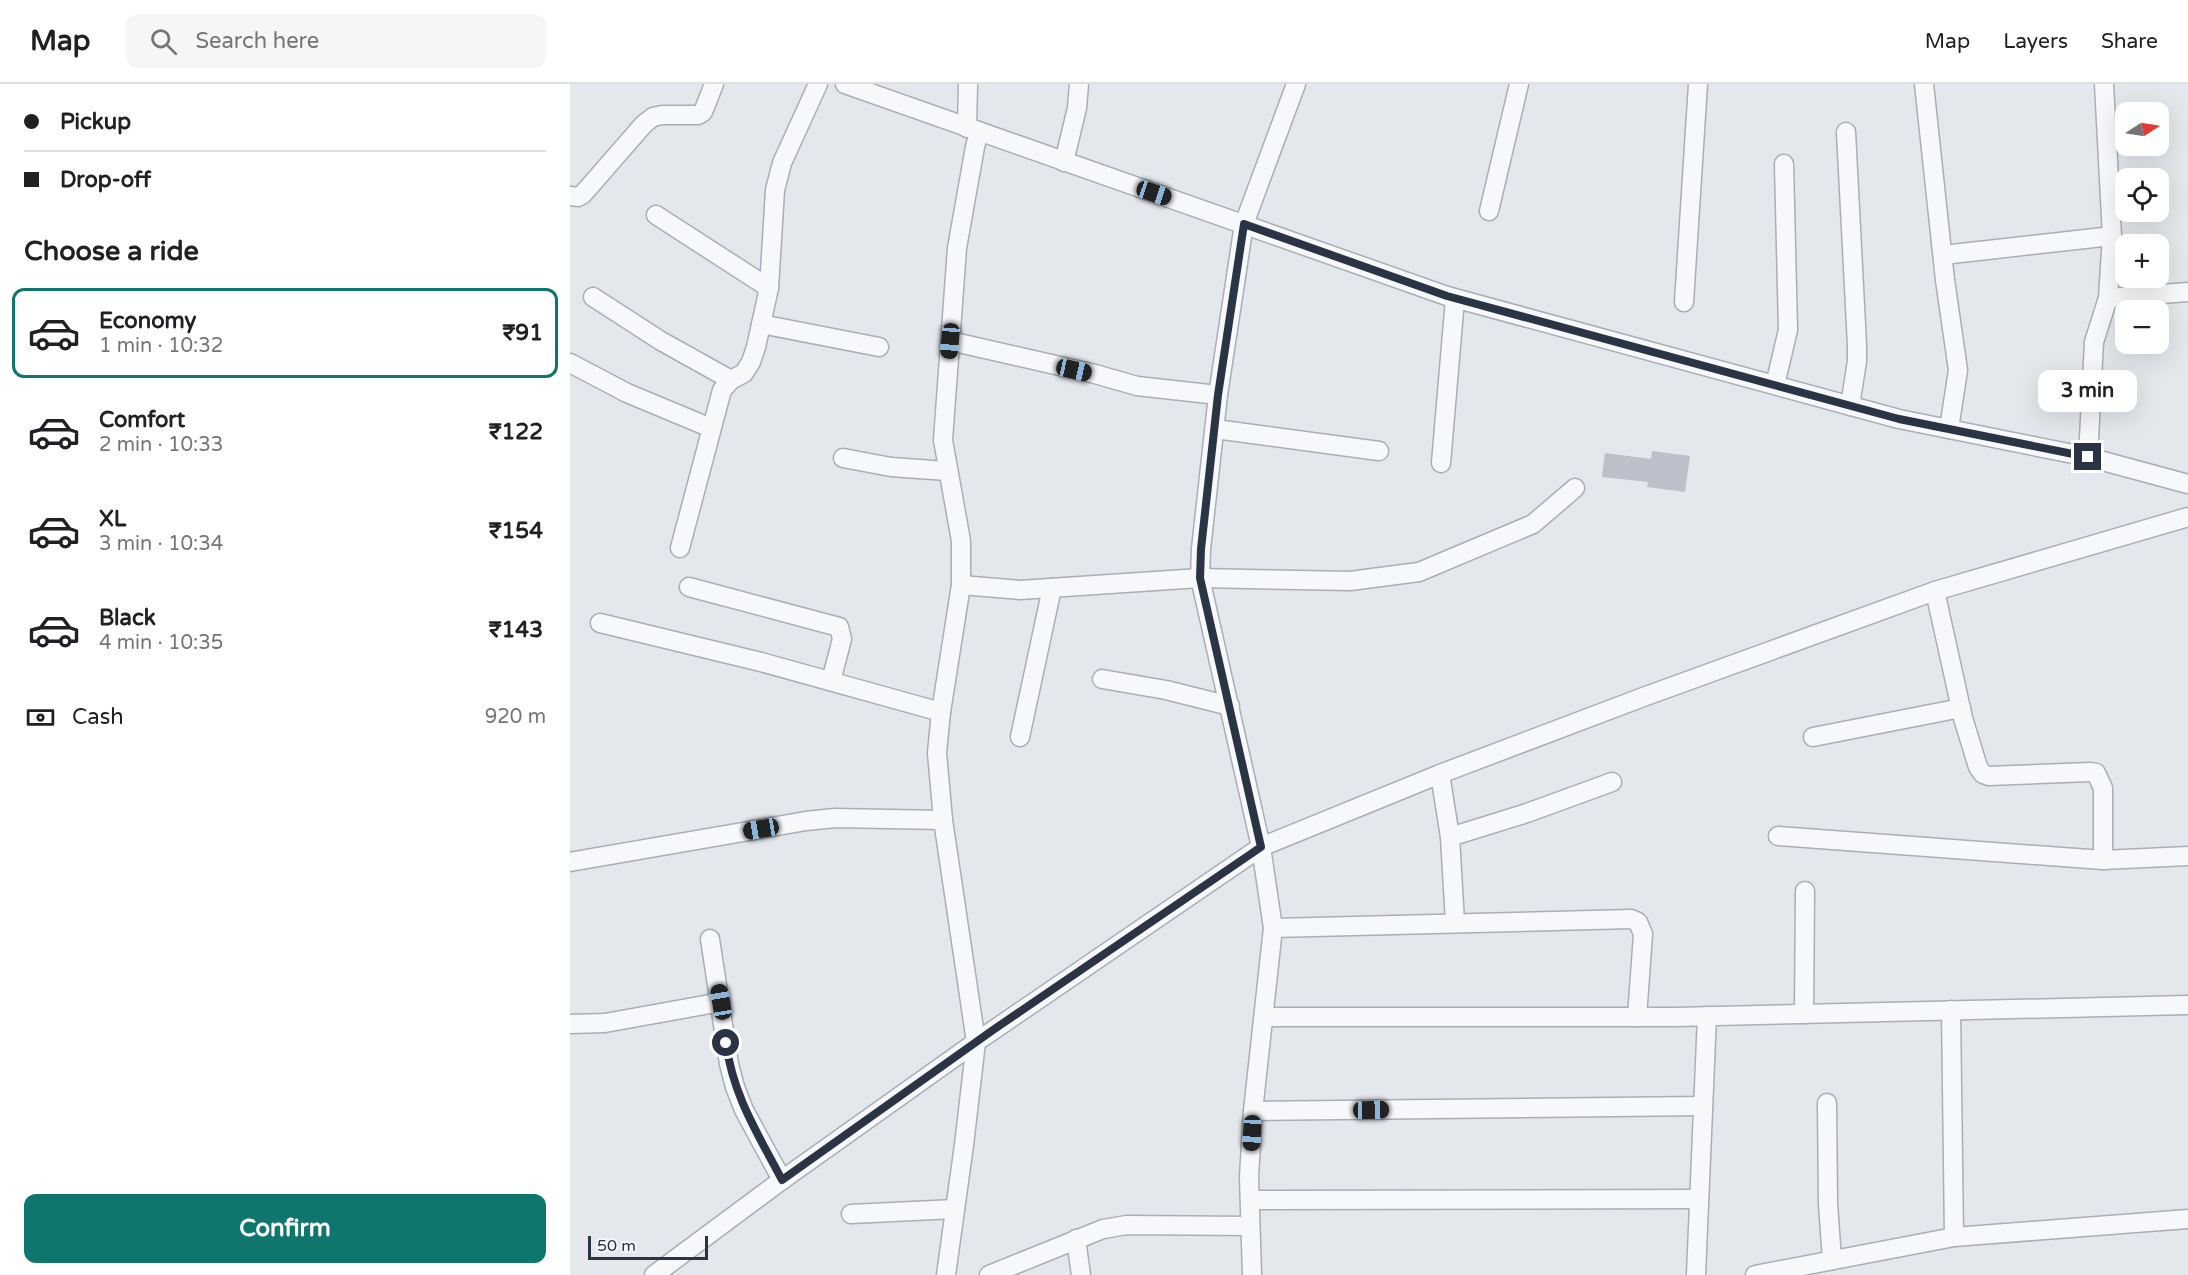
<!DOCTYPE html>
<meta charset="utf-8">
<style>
:root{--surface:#fff;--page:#f6f6f6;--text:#202124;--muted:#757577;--line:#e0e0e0;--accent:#0f766e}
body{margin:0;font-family:"Varela Round",sans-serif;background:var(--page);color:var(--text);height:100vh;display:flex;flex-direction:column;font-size:22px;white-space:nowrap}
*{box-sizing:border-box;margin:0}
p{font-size:20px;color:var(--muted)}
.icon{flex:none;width:33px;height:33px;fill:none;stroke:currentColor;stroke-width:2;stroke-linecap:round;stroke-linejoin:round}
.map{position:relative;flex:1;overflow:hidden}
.details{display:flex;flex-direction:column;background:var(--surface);width:570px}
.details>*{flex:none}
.hud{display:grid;align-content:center;height:132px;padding:0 24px;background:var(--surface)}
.needle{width:39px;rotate:78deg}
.buttons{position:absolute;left:1545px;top:18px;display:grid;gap:12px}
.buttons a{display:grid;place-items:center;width:54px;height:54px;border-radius:12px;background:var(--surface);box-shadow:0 6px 24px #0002;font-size:30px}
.scale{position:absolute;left:18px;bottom:15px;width:120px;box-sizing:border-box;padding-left:6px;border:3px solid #2b3445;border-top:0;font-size:16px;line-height:21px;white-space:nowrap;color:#2b3445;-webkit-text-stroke:4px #f4f6f9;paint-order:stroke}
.end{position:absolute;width:27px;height:27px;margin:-14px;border:8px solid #2b3445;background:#fff;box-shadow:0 0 0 3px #fff}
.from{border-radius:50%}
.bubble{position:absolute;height:42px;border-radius:12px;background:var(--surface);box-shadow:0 6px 24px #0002;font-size:20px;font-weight:700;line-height:42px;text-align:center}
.car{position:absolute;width:18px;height:36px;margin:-18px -9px;border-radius:8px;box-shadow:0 0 4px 2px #0007;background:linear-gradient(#222 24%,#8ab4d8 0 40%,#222 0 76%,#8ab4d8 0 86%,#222 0)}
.hud b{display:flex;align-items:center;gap:21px;height:57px;font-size:22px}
.hud b+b{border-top:2px solid var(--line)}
.hud i{width:15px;height:15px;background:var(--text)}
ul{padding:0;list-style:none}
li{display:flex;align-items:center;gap:18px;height:90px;margin:0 12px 9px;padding:0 12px;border:3px solid transparent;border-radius:12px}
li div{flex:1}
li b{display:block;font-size:22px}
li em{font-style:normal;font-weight:700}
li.on{border-color:var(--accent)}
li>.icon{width:54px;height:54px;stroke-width:1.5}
h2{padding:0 24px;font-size:27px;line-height:72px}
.pay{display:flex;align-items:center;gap:15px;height:66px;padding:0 24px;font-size:22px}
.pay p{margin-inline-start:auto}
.button{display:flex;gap:12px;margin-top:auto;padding:12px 24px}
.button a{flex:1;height:69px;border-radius:12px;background:var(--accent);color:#fff;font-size:24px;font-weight:700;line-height:69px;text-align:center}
header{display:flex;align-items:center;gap:36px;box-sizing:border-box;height:84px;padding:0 30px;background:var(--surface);border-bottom:2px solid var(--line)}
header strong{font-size:28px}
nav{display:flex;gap:33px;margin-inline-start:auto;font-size:21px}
.search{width:420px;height:54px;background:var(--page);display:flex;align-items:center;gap:15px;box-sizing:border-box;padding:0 21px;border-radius:12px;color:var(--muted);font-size:22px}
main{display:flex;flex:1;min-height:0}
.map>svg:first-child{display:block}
.building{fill:#bbc0ca}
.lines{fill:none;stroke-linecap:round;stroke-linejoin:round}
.minor-casing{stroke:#a9aeb7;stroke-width:21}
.minor{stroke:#f7f8fa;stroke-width:18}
.route{stroke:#2b3445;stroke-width:8}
</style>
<header>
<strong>Map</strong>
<div class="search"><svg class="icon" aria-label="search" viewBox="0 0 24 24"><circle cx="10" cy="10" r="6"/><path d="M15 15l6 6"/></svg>Search here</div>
<nav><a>Map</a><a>Layers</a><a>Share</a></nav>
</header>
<main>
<section class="details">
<div class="hud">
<b><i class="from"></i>Pickup</b>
<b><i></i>Drop-off</b>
</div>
<h2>Choose a ride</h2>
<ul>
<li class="on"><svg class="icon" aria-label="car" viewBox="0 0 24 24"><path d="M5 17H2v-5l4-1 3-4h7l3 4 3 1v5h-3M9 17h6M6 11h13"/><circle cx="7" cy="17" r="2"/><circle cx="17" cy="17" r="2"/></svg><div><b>Economy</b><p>1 min · 10:32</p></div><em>₹91</em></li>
<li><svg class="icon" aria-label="car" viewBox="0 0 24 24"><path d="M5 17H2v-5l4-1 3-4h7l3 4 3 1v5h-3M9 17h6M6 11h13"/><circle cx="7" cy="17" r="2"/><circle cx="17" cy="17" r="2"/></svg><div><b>Comfort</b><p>2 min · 10:33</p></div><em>₹122</em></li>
<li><svg class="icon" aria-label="car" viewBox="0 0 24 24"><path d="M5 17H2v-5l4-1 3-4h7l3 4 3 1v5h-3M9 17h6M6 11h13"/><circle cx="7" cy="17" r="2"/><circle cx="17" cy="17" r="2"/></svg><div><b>XL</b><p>3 min · 10:34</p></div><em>₹154</em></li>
<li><svg class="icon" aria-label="car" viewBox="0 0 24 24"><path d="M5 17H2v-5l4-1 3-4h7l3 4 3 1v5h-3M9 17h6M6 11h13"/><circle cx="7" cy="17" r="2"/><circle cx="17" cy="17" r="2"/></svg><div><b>Black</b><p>4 min · 10:35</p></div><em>₹143</em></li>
</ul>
<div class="pay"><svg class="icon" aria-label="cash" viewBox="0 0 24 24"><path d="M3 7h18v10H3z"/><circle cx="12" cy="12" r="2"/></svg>Cash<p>920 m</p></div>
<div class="button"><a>Confirm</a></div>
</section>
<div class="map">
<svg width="1618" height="1191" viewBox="0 0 1618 1191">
<rect width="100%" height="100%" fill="#e4e7ec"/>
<path class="building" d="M1082,367l38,5 -5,36 -38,-5 1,-5 -46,-5 3,-24 46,6z"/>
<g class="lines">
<g class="minor-casing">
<g id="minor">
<path d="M275,0l602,212 452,123 189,38 100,27"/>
<path d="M1354,0l21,196 13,90 -9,59"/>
<path d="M397,44l1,-44"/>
<path d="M1276,48l11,213v16l-7,45"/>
<path d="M494,78l13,-54 2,-24"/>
<path d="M0,112l8,1 5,-3 61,-70 9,-7 9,-2h36l5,-3 11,-28"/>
<path d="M919,127l30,-127"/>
<path d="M86,131l113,73"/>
<path d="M1373,171l169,-19"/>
<path d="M23,213l68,44 70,39"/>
<path d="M1538,214l80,-6"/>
<path d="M1114,218l14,-218"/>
<path d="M191,240l118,23"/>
<path d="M380,257l145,33 42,12 81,9"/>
<path d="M0,279l57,30 84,35"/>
<path d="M1205,301l13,-55 -4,-166"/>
<path d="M645,345l164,22"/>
<path d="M1518,373l6,-115 14,-44 4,-62 -8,-152"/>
<path d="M273,374l48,9 56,4"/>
<path d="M871,379l14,-164"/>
<path d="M110,464l42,-158 9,-10 13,-7 7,-11 5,-15 13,-59 6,-98 7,-27 36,-79"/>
<path d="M391,501l59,5 180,-12 150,3 69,-9 114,-48 42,-36"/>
<path d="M119,503l150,40 3,12 -11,42"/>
<path d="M1365,507l28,127 15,49 5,7 6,2 101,-4 6,1 7,15v72"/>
<path d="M30,539l161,39 180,50"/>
<path d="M532,595l64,11 64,16"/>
<path d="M450,653l32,-149"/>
<path d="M1243,653l148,-29"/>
<path d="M870,690l10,63 5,85"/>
<path d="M1208,752l325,24 85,-4"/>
<path d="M880,753l77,-24 85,-31"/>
<path d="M0,778l236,-41 29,-3 108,2"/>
<path d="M703,844l358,-9 7,3 5,12 -6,83"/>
<path d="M140,855l19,125 6,23 9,23 38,70"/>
<path d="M1381,926l3,227"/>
<path d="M1234,930l1,-123"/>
<path d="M694,933h411l513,-12"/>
<path d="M0,940l35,-1 116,-21"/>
<path d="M1257,1019l1,101 4,56"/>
<path d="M683,1027l450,-5"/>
<path d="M680,1116l449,-1"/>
<path d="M281,1130l104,-5"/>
<path d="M506,1155l5,36"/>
<path d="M84,1191l128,-95 194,-138 285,-195 179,-73 206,-78 289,-105 253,-74"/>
<path d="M376,1191l18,-130 12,-103 -33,-222 -6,-67 4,-41 20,-127v-44l-18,-101 14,-192 18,-101 4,-15"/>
<path d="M419,1191l114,-46 24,-4 123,1"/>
<path d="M682,1191l-3,-98 4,-66 20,-183 -12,-81 -61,-269 1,-29 17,-154 26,-171 52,-140"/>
<path d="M1126,1191l11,-259"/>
<path d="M1185,1191l199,-38 234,-18"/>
</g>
</g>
<use href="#minor" class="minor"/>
</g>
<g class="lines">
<path class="route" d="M156,959c7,53 32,91 56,137l211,-150 268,-183 -61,-269 1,-29 17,-154 26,-171 203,72 452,123 189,38"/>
</g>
</svg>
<div class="buttons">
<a><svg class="needle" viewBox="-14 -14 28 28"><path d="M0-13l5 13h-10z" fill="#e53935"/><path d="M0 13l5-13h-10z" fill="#757577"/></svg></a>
<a><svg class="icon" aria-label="locate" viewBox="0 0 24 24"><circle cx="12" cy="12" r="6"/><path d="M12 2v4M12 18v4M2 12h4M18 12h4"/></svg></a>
<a>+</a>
<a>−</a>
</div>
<div class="scale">50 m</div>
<i class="end from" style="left:156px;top:959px"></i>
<i class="end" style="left:1518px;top:373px"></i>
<div class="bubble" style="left:1468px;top:286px;width:99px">3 min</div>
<i class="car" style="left:584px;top:109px;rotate:109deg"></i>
<i class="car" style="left:380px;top:257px;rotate:185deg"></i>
<i class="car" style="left:504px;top:286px;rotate:103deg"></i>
<i class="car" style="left:191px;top:745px;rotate:260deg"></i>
<i class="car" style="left:151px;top:918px;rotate:350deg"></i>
<i class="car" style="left:801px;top:1026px;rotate:89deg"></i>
<i class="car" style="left:682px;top:1049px;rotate:183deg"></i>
</div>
</main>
